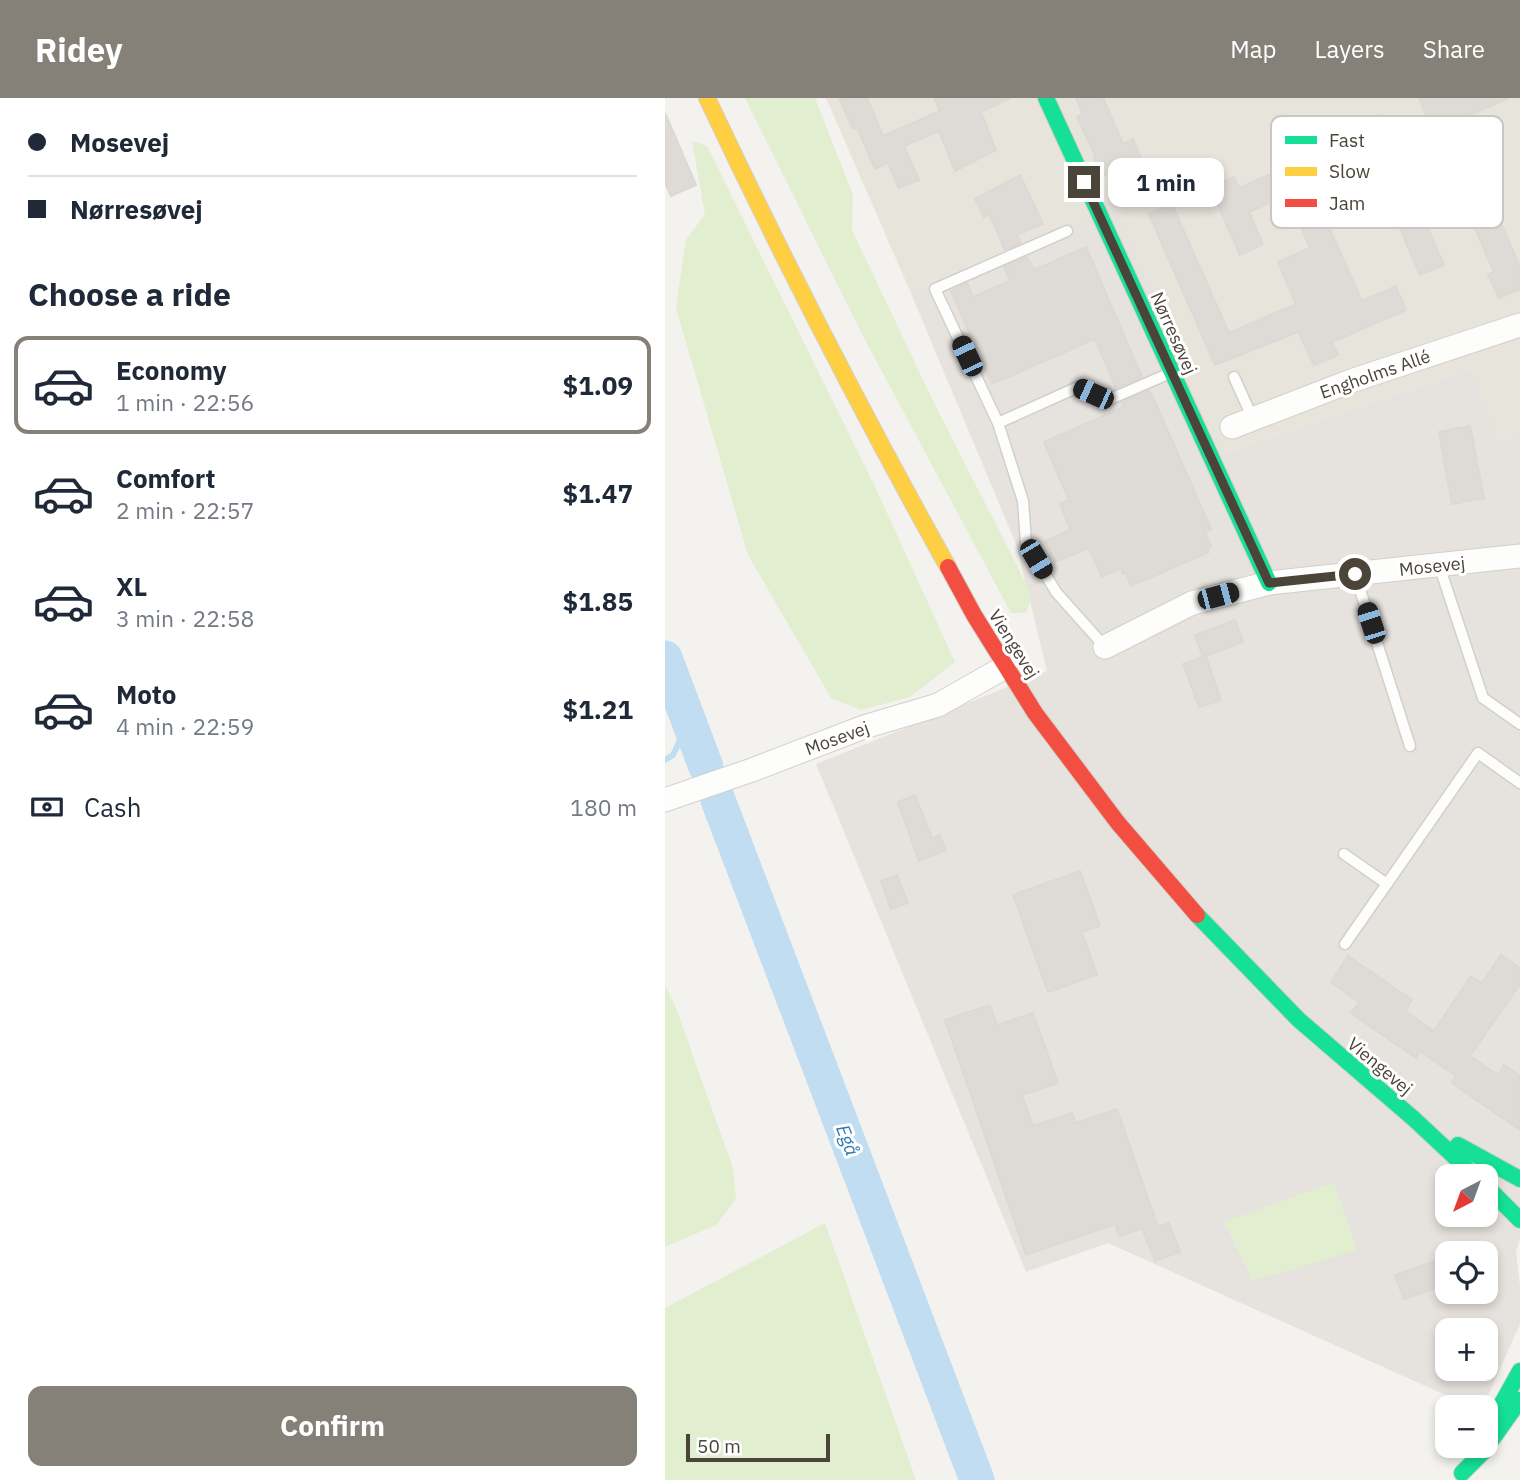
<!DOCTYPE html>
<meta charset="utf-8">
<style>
:root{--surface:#fff;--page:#f6f6f7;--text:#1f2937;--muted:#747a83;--line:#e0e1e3;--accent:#868178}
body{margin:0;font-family:"IBM Plex Sans",sans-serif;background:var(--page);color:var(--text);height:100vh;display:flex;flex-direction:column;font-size:26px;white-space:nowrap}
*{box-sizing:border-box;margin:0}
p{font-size:23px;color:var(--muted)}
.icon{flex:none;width:38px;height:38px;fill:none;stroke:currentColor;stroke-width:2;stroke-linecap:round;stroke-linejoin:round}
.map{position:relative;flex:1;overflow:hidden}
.sheet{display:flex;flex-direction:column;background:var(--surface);width:665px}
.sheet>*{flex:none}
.hud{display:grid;align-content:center;height:154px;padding:0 28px;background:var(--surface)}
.needle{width:46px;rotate:221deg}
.tools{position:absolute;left:770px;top:1066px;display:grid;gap:14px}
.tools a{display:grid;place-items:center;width:63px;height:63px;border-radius:14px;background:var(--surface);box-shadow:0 4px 10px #0003;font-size:35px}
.scale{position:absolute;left:21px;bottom:18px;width:144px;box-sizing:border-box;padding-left:7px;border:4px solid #4b4439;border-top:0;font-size:19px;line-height:24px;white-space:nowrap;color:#4b4439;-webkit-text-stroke:5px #fff;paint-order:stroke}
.end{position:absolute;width:32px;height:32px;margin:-16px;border:9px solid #4b4439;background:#fff;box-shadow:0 0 0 4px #fff}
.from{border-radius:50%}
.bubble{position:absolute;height:49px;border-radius:14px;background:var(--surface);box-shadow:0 4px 10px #0003;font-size:23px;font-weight:700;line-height:49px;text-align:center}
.car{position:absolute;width:21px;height:42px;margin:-21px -10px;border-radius:9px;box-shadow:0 0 5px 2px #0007;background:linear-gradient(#222 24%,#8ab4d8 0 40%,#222 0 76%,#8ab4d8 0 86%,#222 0)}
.hud b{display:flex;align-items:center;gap:24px;height:66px;font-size:26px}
.hud b+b{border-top:2px solid var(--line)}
.hud i{width:18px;height:18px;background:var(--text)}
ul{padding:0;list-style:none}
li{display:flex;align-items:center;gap:21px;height:98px;margin:0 14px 10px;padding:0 14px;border:4px solid transparent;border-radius:14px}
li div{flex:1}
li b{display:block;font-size:26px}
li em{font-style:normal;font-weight:700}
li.active{border-color:var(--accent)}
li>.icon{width:63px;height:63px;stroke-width:1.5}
h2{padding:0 28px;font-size:32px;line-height:84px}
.pay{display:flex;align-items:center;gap:18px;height:77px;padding:0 28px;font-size:26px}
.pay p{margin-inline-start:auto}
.primary-button{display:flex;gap:14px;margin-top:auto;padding:14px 28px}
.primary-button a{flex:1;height:80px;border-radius:14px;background:var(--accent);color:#fff;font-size:28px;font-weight:700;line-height:80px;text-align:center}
header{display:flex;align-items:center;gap:42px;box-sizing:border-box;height:98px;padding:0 35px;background:var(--accent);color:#fff}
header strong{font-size:33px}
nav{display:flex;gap:38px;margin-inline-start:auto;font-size:24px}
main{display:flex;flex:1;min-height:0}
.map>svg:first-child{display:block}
.residential{fill:#e7e4dc}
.industrial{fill:#e6e2de;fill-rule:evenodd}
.green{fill:#e1eecf}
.parking{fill:#e6e3df}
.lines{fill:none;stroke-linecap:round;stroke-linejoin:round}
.stream{stroke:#c0ddf1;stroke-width:6}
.river{stroke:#c0ddf1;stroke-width:35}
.building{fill:#dedbd6;stroke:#dcd9d4;stroke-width:2}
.lane-casing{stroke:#d2d0cb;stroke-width:13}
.street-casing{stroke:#d2d0cb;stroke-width:25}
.fast-casing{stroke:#d3cfc5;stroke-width:18}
.slow-casing{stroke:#d3cfc5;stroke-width:18}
.jam-casing{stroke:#d3cfc5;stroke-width:18}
.lane{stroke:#fdfdfc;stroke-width:10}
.street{stroke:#fdfdfc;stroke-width:23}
.fast{stroke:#16e098;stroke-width:16}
.slow{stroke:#ffcf43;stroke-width:16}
.jam{stroke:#f24e42;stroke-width:16}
.route{stroke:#4b4439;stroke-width:9}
.labels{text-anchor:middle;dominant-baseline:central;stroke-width:6;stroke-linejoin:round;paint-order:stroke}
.street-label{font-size:18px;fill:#4b4439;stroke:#fff}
.water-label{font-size:19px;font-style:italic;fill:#2e7ab2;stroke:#fff}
.key{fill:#fff;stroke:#c9c7c4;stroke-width:2}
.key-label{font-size:19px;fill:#4b4439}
</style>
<header>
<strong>Ridey</strong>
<nav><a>Map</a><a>Layers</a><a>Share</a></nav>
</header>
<main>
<section class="sheet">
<div class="hud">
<b><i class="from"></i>Mosevej</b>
<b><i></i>Nørresøvej</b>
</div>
<h2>Choose a ride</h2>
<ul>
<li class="active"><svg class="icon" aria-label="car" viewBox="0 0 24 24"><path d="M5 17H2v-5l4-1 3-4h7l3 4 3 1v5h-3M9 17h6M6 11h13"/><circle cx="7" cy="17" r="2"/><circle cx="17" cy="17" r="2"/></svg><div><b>Economy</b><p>1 min · 22:56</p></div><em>$1.09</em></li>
<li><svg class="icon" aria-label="car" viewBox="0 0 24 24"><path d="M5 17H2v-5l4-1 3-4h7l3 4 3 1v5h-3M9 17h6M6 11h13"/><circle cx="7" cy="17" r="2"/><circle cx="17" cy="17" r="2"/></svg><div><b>Comfort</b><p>2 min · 22:57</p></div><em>$1.47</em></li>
<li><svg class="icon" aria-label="car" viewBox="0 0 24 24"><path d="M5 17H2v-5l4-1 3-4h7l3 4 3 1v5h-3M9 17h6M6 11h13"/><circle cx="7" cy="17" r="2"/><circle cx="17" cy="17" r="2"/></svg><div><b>XL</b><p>3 min · 22:58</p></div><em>$1.85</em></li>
<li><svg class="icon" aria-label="car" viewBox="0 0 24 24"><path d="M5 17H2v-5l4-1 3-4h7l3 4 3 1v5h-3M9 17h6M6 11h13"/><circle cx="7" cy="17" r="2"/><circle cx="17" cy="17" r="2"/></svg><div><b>Moto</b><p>4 min · 22:59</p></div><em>$1.21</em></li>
</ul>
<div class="pay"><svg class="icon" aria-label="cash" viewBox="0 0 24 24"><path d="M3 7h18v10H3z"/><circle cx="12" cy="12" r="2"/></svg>Cash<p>180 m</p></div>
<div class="primary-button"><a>Confirm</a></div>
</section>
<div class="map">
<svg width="855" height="1382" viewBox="0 0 855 1382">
<rect width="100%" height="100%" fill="#f4f2ee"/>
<path class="residential" d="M161,0h694v338l-21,6 -27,-74 -253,86 -104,-249 -205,86z"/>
<path class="industrial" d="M450,107l105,249 252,-86 27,73 21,-5v803l-4,13 4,35v37l-37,83h-11l-364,-164 -82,29 -210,-508 231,-93 -31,-127 -106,-253zM782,1078h39v38h-39zM782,1155h39v39h-39zM782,1232h39v38h-39z"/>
<g class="green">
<path d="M80,0h70l38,97 -1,35 83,175 97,190 -6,18h-15l-148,-277z"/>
<path d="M27,43l15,5 170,345 78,171 -45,35 -49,13 -30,-12 -83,-143 -72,-247 10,-68 19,-26z"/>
<path d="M0,887l11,23 57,160 3,31 -20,26 -51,22z"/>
<path d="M669,1084l23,68 -104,31 -29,-59z"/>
<path d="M160,1125l91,257h-251v-172z"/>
</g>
<path class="parking" d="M800,634l40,29 15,-21v185l-14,-9 -45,64 -43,-29 -5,6 -43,-31 -21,29 -67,-48 50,-71 40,27z"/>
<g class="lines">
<path class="stream" d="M0,662l8,-5 16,-34"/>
<g class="river">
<path d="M0,560l41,109"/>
<path d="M53,702l259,680"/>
</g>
</g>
<g class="building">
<path d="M174,0h28l16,38 57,-25 -6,-13h76l-29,14 15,38 -41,21 -16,-40 -35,15 15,34 -20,8 -11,-25 -13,6 -18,-42 -4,2z"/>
<path d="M411,0h27l20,46 10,-5 16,38 -29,12 -7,-18 -11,5 -8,-18 2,-1 -19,-40 6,-3z"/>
<path d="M754,0h90l-53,23 64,146v22l-21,9 -11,-23 6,-3z"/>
<path d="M0,15l31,72 -25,11 -6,-13z"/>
<path d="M713,17l66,150 -24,10 -50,-116 -60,26 52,116 34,-15 10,24 -74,32 6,13 -24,10 -16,-33 -83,33 -66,-151 23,-10 57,129 67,-29 -18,-42 32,-14 -23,-53 -38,17 14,32 -23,11 -30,-68 24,-10 5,11 120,-53 -4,-10z"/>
<path d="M355,77l23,49 -26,11 4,8 -16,7 -16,-36 -5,3 -9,-18z"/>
<path d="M421,149l56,130 -26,11 -21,-49 -103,45 -41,-93 16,-8 6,14 37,-16 -6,-14 23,-10 7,13z"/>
<path d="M484,293l3,4 59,134 -6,3 6,14 -4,1 2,5 -78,34 -5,-13 -3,1 -2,-6 -19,9 -13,-29 -34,14 -10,-21 26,-11 -11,-26 9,-4 -25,-58 80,-35 -2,-5z"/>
<path d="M805,328l14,72 -32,6 -13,-72z"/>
<path d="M570,522l8,22 -40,15 -8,-22z"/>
<path d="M541,558l15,44 -22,7 -16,-43z"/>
<path d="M250,697l17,43 8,-3 6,15 -27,11 -21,-59z"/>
<path d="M415,773l20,55 -18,6 15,43 -49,17 -35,-97z"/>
<path d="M232,777l11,28 -17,6 -10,-28z"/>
<path d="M836,857l19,13v16l-50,72 28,19 6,-10 16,11v54l-68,-47 4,-7 -36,-25 -4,7 -65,-45 8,-11 -28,-20 17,-26 64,44 -7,11 29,20 37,-55 11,7z"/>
<path d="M325,907l7,20 36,-12 25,70 -36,12 11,31 39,-13 4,10 41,-14 41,118 11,-4 11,29 -25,9 -13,-33 -23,8 -4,-12 -89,31 -81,-235z"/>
<path d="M770,1163l9,24 -40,14 -9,-24z"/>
</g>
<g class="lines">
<g class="lane-casing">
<g id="lane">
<path d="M402,133l-132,58 63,134 25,78 3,41 30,50 49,55"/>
<path d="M569,279l19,42"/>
<path d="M333,325l80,-36 30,13 60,-26"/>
<path d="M774,467l44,133 37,26"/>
<path d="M690,476l55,172"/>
<path d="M679,756l43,30"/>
<path d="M680,846l133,-191 42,30"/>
</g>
</g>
<g class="street-casing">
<g id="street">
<path d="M567,329l119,-46 169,-56"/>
<path d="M440,549l87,-44 77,-20 251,-27"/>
<path d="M0,702l87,-30 112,-43 74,-22 67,-38"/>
</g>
</g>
<g class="fast-casing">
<g id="fast">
<path d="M381,0l223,485"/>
<path d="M532,817l102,105 115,99 61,57"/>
<path d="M793,1047l62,34"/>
<path d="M821,1088l34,34"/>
<path d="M830,1318l25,-45"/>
<path d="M797,1375l21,-21 37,-52"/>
</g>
</g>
<g class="slow-casing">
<path id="slow" d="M42,0c75,159 155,315 241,469"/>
</g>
<g class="jam-casing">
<path id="jam" d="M283,469l26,48 61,98 83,110 79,92"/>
</g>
<use href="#lane" class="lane"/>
<use href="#street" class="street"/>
<use href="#fast" class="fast"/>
<use href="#slow" class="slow"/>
<use href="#jam" class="jam"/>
</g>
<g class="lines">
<path class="route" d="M419,84l185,401 86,-9"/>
</g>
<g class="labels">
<g class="street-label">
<text transform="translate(509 235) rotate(66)">Nørresøvej</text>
<text transform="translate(710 276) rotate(-19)">Engholms Allé</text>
<text transform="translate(767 468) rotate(-6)">Mosevej</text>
<text transform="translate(349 546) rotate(58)">Viengevej</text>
<text transform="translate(172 640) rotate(-20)">Mosevej</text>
<text transform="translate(715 968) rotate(40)">Viengevej</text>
</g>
<g class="water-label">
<text transform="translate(183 1042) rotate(69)">Egå</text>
</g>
</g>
<rect x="606" y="18" width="232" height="112" rx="10" class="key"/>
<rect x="620" y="38" width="32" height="8" fill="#16e098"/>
<rect x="620" y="69" width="32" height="9" fill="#ffcf43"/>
<rect x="620" y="101" width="32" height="8" fill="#f24e42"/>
<g class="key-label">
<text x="664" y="49">Fast</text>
<text x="664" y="80">Slow</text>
<text x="664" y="112">Jam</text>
</g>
</svg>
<div class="tools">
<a><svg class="needle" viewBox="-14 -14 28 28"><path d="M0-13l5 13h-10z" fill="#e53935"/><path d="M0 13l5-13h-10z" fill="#747a83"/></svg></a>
<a><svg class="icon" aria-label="locate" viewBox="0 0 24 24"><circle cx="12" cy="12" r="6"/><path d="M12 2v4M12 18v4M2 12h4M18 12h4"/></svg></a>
<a>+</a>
<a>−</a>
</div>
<div class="scale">50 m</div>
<i class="end from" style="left:690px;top:476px"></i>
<i class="end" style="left:419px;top:84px"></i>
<div class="bubble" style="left:443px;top:60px;width:116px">1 min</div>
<i class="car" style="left:302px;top:258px;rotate:335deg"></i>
<i class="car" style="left:428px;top:296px;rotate:294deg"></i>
<i class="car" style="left:371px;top:461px;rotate:149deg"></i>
<i class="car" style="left:553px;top:498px;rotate:75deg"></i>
<i class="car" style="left:706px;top:525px;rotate:342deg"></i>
</div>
</main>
